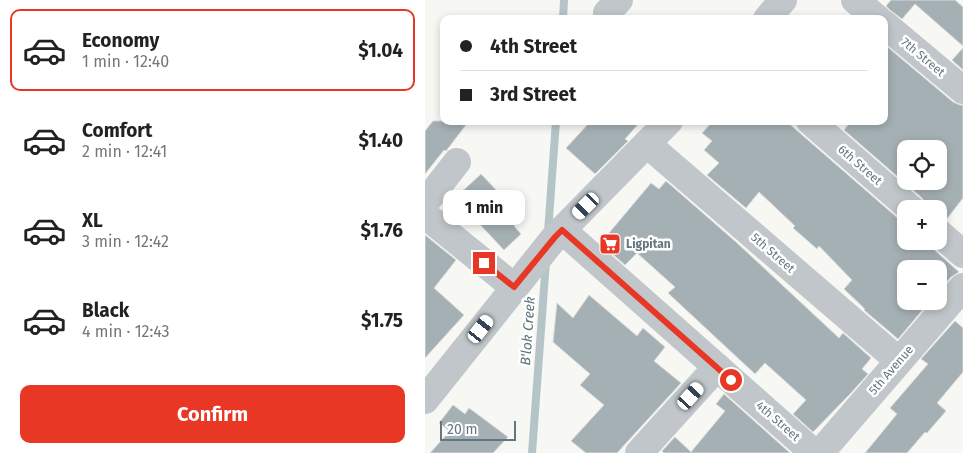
<!DOCTYPE html>
<meta charset="utf-8">
<style>
:root{--surface:#fff;--page:#f6f6f6;--text:#222;--muted:#767676;--line:#e0e0e0;--accent:#e83724}
body{margin:0;font-family:"Fira Sans",sans-serif;background:var(--page);color:var(--text);height:100vh;display:flex;flex-direction:column;font-size:19px;white-space:nowrap}
*{box-sizing:border-box;margin:0}
p{font-size:16px;color:var(--muted)}
.icon{flex:none;width:28px;height:28px;fill:none;stroke:currentColor;stroke-width:2;stroke-linecap:round;stroke-linejoin:round}
.map{position:relative;flex:1;overflow:hidden}
.drawer{display:flex;flex-direction:column;background:var(--surface);width:425px}
.drawer>*{flex:none}
.guide{position:absolute;left:15px;top:15px;width:448px;height:110px;border-radius:10px;box-shadow:0 2px 8px #0003;display:grid;align-content:center;height:110px;padding:0 20px;background:var(--surface)}
.tools{position:absolute;left:472px;top:140px;display:grid;gap:10px}
.tools a{display:grid;place-items:center;width:50px;height:50px;border-radius:10px;background:var(--surface);box-shadow:0 2px 8px #0003;font-size:25px}
.scale{position:absolute;left:15px;bottom:12px;width:76px;box-sizing:border-box;padding-left:5px;border:2px solid #627780;border-top:0;font-size:14px;line-height:18px;white-space:nowrap;color:#627780;-webkit-text-stroke:4px #fff;paint-order:stroke}
.end{position:absolute;width:22px;height:22px;margin:-11px;border:6px solid #e83724;background:#fff;box-shadow:0 0 0 2px #fff}
.from{border-radius:50%}
.bubble{position:absolute;height:35px;border-radius:10px;background:var(--surface);box-shadow:0 2px 8px #0003;font-size:16px;font-weight:700;line-height:35px;text-align:center}
.car{position:absolute;width:15px;height:30px;margin:-15px -8px;border-radius:6px;box-shadow:0 0 4px 1px #0007;background:linear-gradient(#fff 24%,#345 0 40%,#fff 0 76%,#345 0 86%,#fff 0)}
.guide b{display:flex;align-items:center;gap:18px;height:48px;font-size:19px}
.guide b+b{border-top:1px solid var(--line)}
.guide i{width:12px;height:12px;background:var(--text)}
ul{padding:9px 0 0;list-style:none}
li{display:flex;align-items:center;gap:15px;height:82px;margin:0 10px 8px;padding:0 10px;border:2px solid transparent;border-radius:10px}
li div{flex:1}
li b{display:block;font-size:19px}
li em{font-style:normal;font-weight:700}
li.on{border-color:var(--accent)}
li>.icon{width:45px;height:45px;stroke-width:1.5}
.cta{display:flex;gap:10px;margin-top:auto;padding:10px 20px}
.cta a{flex:1;height:58px;border-radius:10px;background:var(--accent);color:#fff;font-size:20px;font-weight:700;line-height:58px;text-align:center}
main{display:flex;flex:1;min-height:0}
.map>svg:first-child{display:block}
.lines{fill:none;stroke-linecap:round;stroke-linejoin:round}
.stream{stroke:#b5c5c7;stroke-width:8}
.building{fill:#a5b0b4;stroke:#d9d9d7;fill-rule:evenodd}
.minor{stroke:#c0c6c9;stroke-width:28}
.route{stroke:#e83724;stroke-width:6}
.labels{text-anchor:middle;dominant-baseline:central;stroke-width:5;stroke-linejoin:round;paint-order:stroke}
.street-label{font-size:12px;fill:#627780;stroke:#fff}
.poi-label{font-size:12px;font-weight:bold;fill:#627780;stroke:#fff;text-anchor:start}
.water-label{font-size:14px;font-style:italic;fill:#5c777b;stroke:#fff}
</style>
<main>
<section class="drawer">
<ul>
<li class="on"><svg class="icon" aria-label="car" viewBox="0 0 24 24"><path d="M5 17H2v-5l4-1 3-4h7l3 4 3 1v5h-3M9 17h6M6 11h13"/><circle cx="7" cy="17" r="2"/><circle cx="17" cy="17" r="2"/></svg><div><b>Economy</b><p>1 min · 12:40</p></div><em>$1.04</em></li>
<li><svg class="icon" aria-label="car" viewBox="0 0 24 24"><path d="M5 17H2v-5l4-1 3-4h7l3 4 3 1v5h-3M9 17h6M6 11h13"/><circle cx="7" cy="17" r="2"/><circle cx="17" cy="17" r="2"/></svg><div><b>Comfort</b><p>2 min · 12:41</p></div><em>$1.40</em></li>
<li><svg class="icon" aria-label="car" viewBox="0 0 24 24"><path d="M5 17H2v-5l4-1 3-4h7l3 4 3 1v5h-3M9 17h6M6 11h13"/><circle cx="7" cy="17" r="2"/><circle cx="17" cy="17" r="2"/></svg><div><b>XL</b><p>3 min · 12:42</p></div><em>$1.76</em></li>
<li><svg class="icon" aria-label="car" viewBox="0 0 24 24"><path d="M5 17H2v-5l4-1 3-4h7l3 4 3 1v5h-3M9 17h6M6 11h13"/><circle cx="7" cy="17" r="2"/><circle cx="17" cy="17" r="2"/></svg><div><b>Black</b><p>4 min · 12:43</p></div><em>$1.75</em></li>
</ul>
<div class="cta"><a>Confirm</a></div>
</section>
<div class="map">
<svg width="538" height="453" viewBox="0 0 538 453">
<rect width="100%" height="100%" fill="#f7f7f4"/>
<g class="lines">
<g class="stream">
<path d="M138,19l1,-19"/>
<path d="M123,232l8,-111"/>
<path d="M107,453l14,-192"/>
</g>
</g>
<g class="building">
<path d="M466,0h64l8,7v39l-48,-42 -13,15 -12,-9 -4,-4z"/>
<path d="M459,44l69,58 7,3h3v93l-17,22 -7,-2v-9h-13v-6l-5,-6 -77,-67 7,-9h33zM481,149h33v32h-33z"/>
<path d="M538,48v22l-11,-10z"/>
<path d="M8,121h36l-23,30 -2,-1 -19,24v-43z"/>
<path d="M166,121h50l-16,18 3,2 -33,33 -29,-26z"/>
<path d="M288,121h73l115,100 5,3v17h20l3,4 30,27 -8,5 -12,14v-22h-33v32h24l-32,38 -34,-29 1,-1 -21,-20 8,-9 -33,-34 -2,3 -24,-21 2,-2 -36,-34 -13,16 -39,-33 12,-12 -15,-13 8,-9 -10,-8z"/>
<path d="M56,174l19,20 -5,5 22,23 -3,4 7,8 -17,16 -49,-52z"/>
<path d="M241,181l70,61 103,96 4,-5 28,25 -9,11 6,5 -18,20 -37,38 -20,-18 13,-14 -41,-37 -10,11 -87,-81 7,-6 -38,-34 -12,12 -24,-21 10,-10 -2,-1 42,-50 8,6z"/>
<path d="M0,235l31,25 -22,28 30,27 -39,43z"/>
<path d="M164,295l48,41 6,-8 22,19 -11,14 27,22 -64,70h-31l-15,-12 33,-36 -24,-20 10,-11 -37,-32 4,-39 16,15z"/>
<path d="M530,321l8,7v44l-26,31 9,8 -19,22 -2,-1 -18,21h-42l32,-39 -7,-6 38,-44 -7,-5z"/>
<path d="M299,394l66,59h-126l-2,-2 13,-14 16,15 34,-41 -9,-7z"/>
<path d="M28,405l12,9 4,-6 39,29 -15,16h-63l20,-22 -11,-8z"/>
</g>
<g class="lines">
<g class="minor">
<path d="M430,0l23,19"/>
<path d="M182,13l12,-13"/>
<path d="M342,19l16,-19"/>
<path d="M459,24l79,66"/>
<path d="M385,121l101,88"/>
<path d="M222,144l252,217"/>
<path d="M0,203l32,-41"/>
<path d="M0,215l89,72"/>
<path d="M137,230l252,223"/>
<path d="M514,233l24,21"/>
<path d="M0,400l130,-163 114,-116"/>
<path d="M214,453l78,-86"/>
<path d="M395,453l143,-166"/>
</g>
</g>
<g class="lines">
<path class="route" d="M59,263l30,24 41,-50 7,-7 169,150"/>
</g>
<defs>
<g id="supermarket-square" transform="scale(1.125)"><rect x="-9" y="-9" width="18" height="18" rx="4" fill="#e83724" stroke="#fff"/><path d="M-6-5.5h2.5l.6 2H6L4.5 2H-2.5L-4.4-4H-6ZM-1.5 3.2a1.3 1.3 0 1 0 .1 0ZM3 3.2a1.3 1.3 0 1 0 .1 0Z" fill="#fff"/></g>
</defs>
<g fill-rule="evenodd">
<use href="#supermarket-square" x="185" y="244"/>
</g>
<g class="labels">
<g class="street-label">
<text transform="translate(498 57) rotate(40)">7th Street</text>
<text transform="translate(435 165) rotate(41)">6th Street</text>
<text transform="translate(348 253) rotate(41)">5th Street</text>
<text transform="translate(466 370) rotate(-49)">5th Avenue</text>
<text transform="translate(353 421) rotate(41)">4th Street</text>
</g>
<g class="poi-label">
<text x="201" y="244">Ligpitan</text>
</g>
<g class="water-label">
<text transform="translate(103 331) rotate(-86)">B'lok Creek</text>
</g>
</g>
</svg>
<div class="tools">
<a><svg class="icon" aria-label="locate" viewBox="0 0 24 24"><circle cx="12" cy="12" r="6"/><path d="M12 2v4M12 18v4M2 12h4M18 12h4"/></svg></a>
<a>+</a>
<a>−</a>
</div>
<div class="scale">20 m</div>
<i class="end from" style="left:306px;top:380px"></i>
<i class="end" style="left:59px;top:263px"></i>
<div class="bubble" style="left:18px;top:190px;width:82px">1 min</div>
<i class="car" style="left:161px;top:206px;rotate:225deg"></i>
<i class="car" style="left:56px;top:329px;rotate:38deg"></i>
<i class="car" style="left:266px;top:396px;rotate:42deg"></i>
<div class="guide">
<b><i class="from"></i>4th Street</b>
<b><i></i>3rd Street</b>
</div>
</div>
</main>
